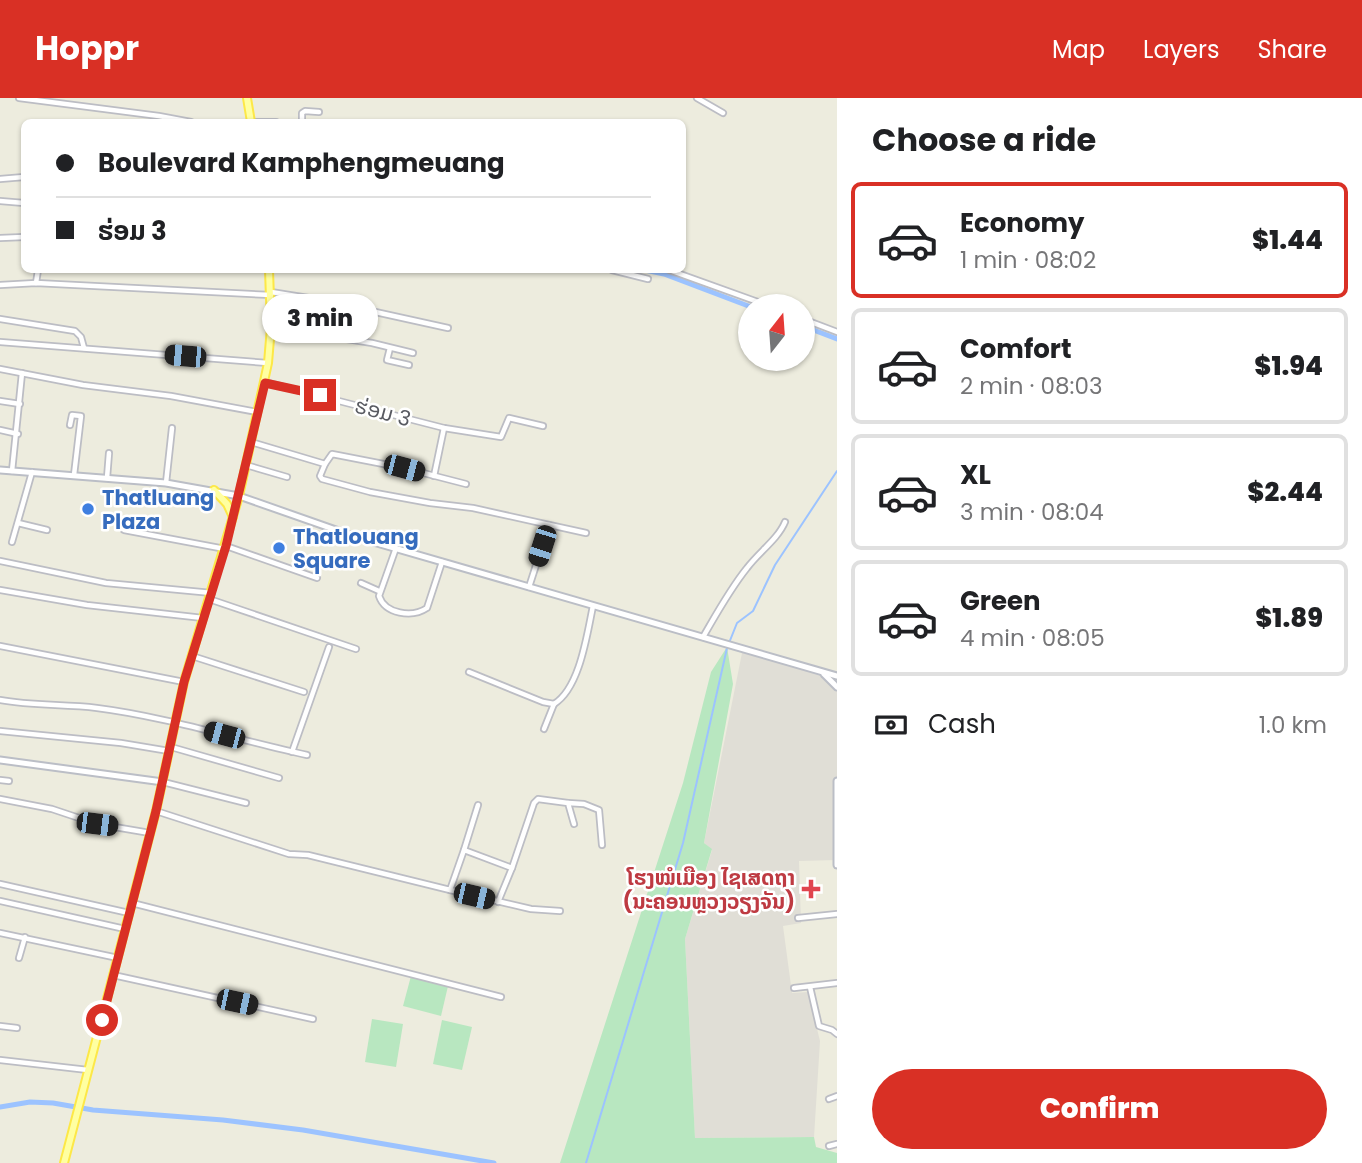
<!DOCTYPE html>
<meta charset="utf-8">
<style>
:root{--surface:#fff;--page:#f2f2f2;--text:#202124;--muted:#757577;--line:#e0e0e0;--accent:#d93025}
body{margin:0;font-family:Poppins,"Noto Sans Lao",sans-serif;background:var(--page);color:var(--text);height:100vh;display:flex;flex-direction:column;font-size:26px;white-space:nowrap}
*{box-sizing:border-box;margin:0}
p{font-size:23px;color:var(--muted)}
.icon{flex:none;width:38px;height:38px;fill:none;stroke:currentColor;stroke-width:2;stroke-linecap:round;stroke-linejoin:round}
.map{position:relative;flex:1;overflow:hidden}
.sheet{display:flex;flex-direction:column;background:var(--surface);width:525px}
.sheet>*{flex:none}
.top-card{position:absolute;left:21px;top:21px;width:665px;height:154px;border-radius:10px;box-shadow:0 2px 5px #0004;display:grid;align-content:center;height:154px;padding:0 35px;background:var(--surface)}
.needle{width:46px;rotate:17deg}
.buttons{position:absolute;left:738px;top:196px;display:grid;gap:14px}
.buttons a{display:grid;place-items:center;width:77px;height:77px;border-radius:50%;background:var(--surface);box-shadow:0 2px 5px #0004;font-size:35px}
.end{position:absolute;width:32px;height:32px;margin:-16px;border:9px solid #d93025;background:#fff;box-shadow:0 0 0 4px #fff}
.from{border-radius:50%}
.bubble{position:absolute;height:49px;border-radius:24px;background:var(--surface);box-shadow:0 2px 5px #0004;font-size:23px;font-weight:800;line-height:49px;text-align:center}
.car{position:absolute;width:21px;height:42px;margin:-21px -10px;border-radius:9px;box-shadow:0 0 5px 2px #0007;background:linear-gradient(#222 24%,#8ab4d8 0 40%,#222 0 76%,#8ab4d8 0 86%,#222 0)}
.top-card b{display:flex;align-items:center;gap:24px;height:66px;font-size:26px}
.top-card b+b{border-top:2px solid var(--line)}
.top-card i{width:18px;height:18px;background:var(--text)}
ul{padding:0;list-style:none}
li{display:flex;align-items:center;gap:21px;height:116px;margin:0 14px 10px;padding:0 21px;border:4px solid var(--line);border-radius:10px}
li div{flex:1}
li b{display:block;font-size:26px}
li em{font-style:normal;font-weight:800}
li.current{border-color:var(--accent)}
li>.icon{width:63px;height:63px;stroke-width:1.5}
h2{padding:0 35px;font-size:32px;line-height:84px}
.pay{display:flex;align-items:center;gap:18px;height:77px;padding:0 35px;font-size:26px}
.pay p{margin-inline-start:auto}
.action{display:flex;gap:14px;margin-top:auto;padding:14px 35px}
.action a{flex:1;height:80px;border-radius:42px;background:var(--accent);color:#fff;font-size:28px;font-weight:800;line-height:80px;text-align:center}
header{display:flex;align-items:center;gap:42px;box-sizing:border-box;height:98px;padding:0 35px;background:var(--accent);color:#fff}
header strong{font-size:33px}
nav{display:flex;gap:38px;margin-inline-start:auto;font-size:24px}
main{display:flex;flex:1;min-height:0}
.map>svg:first-child{display:block}
.industrial{fill:#e0ded6}
.green{fill:#b8e7c0}
.lines{fill:none;stroke-linecap:round;stroke-linejoin:round}
.stream{stroke:#9cc3ff;stroke-width:2}
.canal{stroke:#9cc3ff;stroke-width:5}
.street-casing{stroke:#bcbdc4;stroke-width:8}
.secondary-casing{stroke:#bbbec6;stroke-width:9}
.primary-casing{stroke:#fde847;stroke-width:10}
.street{stroke:#fff;stroke-width:4.5}
.secondary{stroke:#fff;stroke-width:5}
.primary{stroke:#ffffa1;stroke-width:6}
.route{stroke:#d93025;stroke-width:9}
.shop-dot{fill:#3f7fe0;stroke:#fff;stroke-width:2.5}
.health-dot{fill:#e0444e;stroke:#fff;stroke-width:2.5}
.labels{text-anchor:middle;dominant-baseline:central;stroke-width:5;stroke-linejoin:round;paint-order:stroke}
.street-label{font-size:21px;fill:#585a61;stroke:#fff}
.shop-label{font-size:21px;font-weight:bold;fill:#366cbe;stroke:#fff;text-anchor:start}
.health-label{font-size:21px;font-weight:bold;fill:#be3a42;stroke:#fff;text-anchor:end}
</style>
<header>
<strong>Hoppr</strong>
<nav><a>Map</a><a>Layers</a><a>Share</a></nav>
</header>
<main>
<div class="map">
<svg width="837" height="1065" viewBox="0 0 837 1065">
<rect width="100%" height="100%" fill="#edecde"/>
<path class="industrial" d="M743,550l84,28 10,11v173l-38,1 2,62 -18,3 9,67 16,-1 12,49 -6,96 -119,1 -10,-199 27,-89 -8,-7z"/>
<g class="green">
<path d="M727,549l6,37 -29,159 8,6 -27,90 10,199 119,-1 2,10 21,6v10h-277l123,-380 28,-111z"/>
<path d="M411,878l37,10 -7,30 -38,-10z"/>
<path d="M372,921l31,5 -7,43 -31,-5z"/>
<path d="M442,922l30,7 -10,43 -29,-6z"/>
</g>
<g class="lines">
<g class="stream">
<path d="M729,545l8,-20 16,-12 22,-46 62,-94"/>
<path d="M586,1065l97,-320 44,-195"/>
</g>
<g class="canal">
<path d="M645,172l19,4 87,33"/>
<path d="M803,228l34,13"/>
<path d="M0,1009l30,-5 23,1 40,7 130,10 80,10 191,33"/>
</g>
<g class="street-casing">
<g id="street">
<path d="M19,0l140,18 32,6"/>
<path d="M697,0l26,15"/>
<path d="M251,24h25"/>
<path d="M302,24v-9l3,-2 14,1"/>
<path d="M0,81l24,-2"/>
<path d="M0,103l24,2"/>
<path d="M0,140l24,-1"/>
<path d="M612,172l36,9"/>
<path d="M669,172l100,36"/>
<path d="M36,185l2,-13"/>
<path d="M0,187l36,-2 235,12"/>
<path d="M271,194l50,8 127,28"/>
<path d="M0,221l75,12 6,6 3,11"/>
<path d="M803,221l34,13"/>
<path d="M271,229l101,16 41,10"/>
<path d="M0,244l268,21"/>
<path d="M390,250l-3,12 22,5"/>
<path d="M0,271l83,16 88,11 86,16"/>
<path d="M265,284l179,46 57,9 8,-19 34,8"/>
<path d="M0,303l20,3"/>
<path d="M70,327l2,-10 9,1 -7,59"/>
<path d="M0,332l18,4"/>
<path d="M251,344l74,22 -5,12 2,3 48,13 60,11 43,5 113,25"/>
<path d="M325,366l7,-10 72,14 62,16"/>
<path d="M246,367l41,12"/>
<path d="M12,373l10,-98"/>
<path d="M434,378l10,-48"/>
<path d="M107,380l2,-25"/>
<path d="M166,385l6,-55"/>
<path d="M18,425l29,7"/>
<path d="M124,432l101,19"/>
<path d="M12,444l20,-70"/>
<path d="M226,448l91,32"/>
<path d="M396,450l-17,48c6,18 33,22 48,12l15,-46"/>
<path d="M0,463l106,22 106,10"/>
<path d="M361,485l18,8"/>
<path d="M529,489l20,-62"/>
<path d="M0,492l87,15 116,13"/>
<path d="M209,501l147,50"/>
<path d="M703,539c14,-24 27,-48 44,-69 12,-16 31,-29 38,-46"/>
<path d="M0,548l184,36"/>
<path d="M192,558l112,36"/>
<path d="M469,574l74,30 11,2c26,-16 33,-70 39,-98"/>
<path d="M0,602c32,6 64,4 97,8 71,9 140,32 210,47"/>
<path d="M544,631l10,-25"/>
<path d="M0,633l121,12 48,8"/>
<path d="M171,649l108,31"/>
<path d="M292,654l37,-105"/>
<path d="M0,682l9,1"/>
<path d="M163,684l83,21"/>
<path d="M0,701l52,10 45,15 53,9"/>
<path d="M568,705l16,1 15,6 3,35"/>
<path d="M156,713l133,43 19,1 142,35 14,-40 48,18 22,-65 4,-4 30,4 6,21"/>
<path d="M464,752l14,-45"/>
<path d="M0,786l129,29"/>
<path d="M450,792l81,19 29,2"/>
<path d="M0,803l125,28"/>
<path d="M498,804l14,-34"/>
<path d="M132,805l369,94"/>
<path d="M798,820l39,-4"/>
<path d="M0,835l118,25"/>
<path d="M19,860l6,-21"/>
<path d="M113,877l200,44"/>
<path d="M810,889l9,39 13,4 5,4"/>
<path d="M794,890l43,-5"/>
<path d="M0,928l17,2"/>
<path d="M0,962l88,10"/>
<path d="M829,1001l8,-3"/>
<path d="M829,1048l8,-2"/>
</g>
</g>
<g class="secondary-casing">
<g id="secondary">
<path d="M0,372l166,13 73,13 117,41 481,139"/>
<path d="M824,576l13,13"/>
<path d="M0,662l163,22"/>
<path d="M837,683v84"/>
</g>
</g>
<g class="primary-casing">
<g id="primary">
<path d="M247,0l4,24"/>
<path d="M214,392l13,14 6,13"/>
<path d="M64,1065l92,-352 28,-129 55,-186 29,-133 3,-36 -2,-57"/>
</g>
</g>
<use href="#street" class="street"/>
<use href="#secondary" class="secondary"/>
<use href="#primary" class="primary"/>
</g>
<g class="lines">
<path class="route" d="M102,922l54,-209 28,-129 42,-136 39,-163 55,12"/>
</g>
<g class="shop-dot">
<circle cx="88" cy="411" r="7"/>
<circle cx="279" cy="450" r="7"/>
</g>
<path class="health-dot" d="M807.5 780.5h7v7h7v7h-7v7h-7v-7h-7v-7h7z"/>
<g class="labels">
<g class="street-label">
<text transform="translate(383 314) rotate(15)">ຮ່ອມ 3</text>
</g>
<g class="shop-label">
<text x="102" y="399">Thatluang<tspan x="102" dy="24">Plaza</tspan></text>
<text x="293" y="438">Thatlouang<tspan x="293" dy="24">Square</tspan></text>
</g>
<g class="health-label">
<text x="795" y="779">ໂຮງໝໍເມືອງ ໄຊເສດຖາ<tspan x="795" dy="24">(ນະຄອນຫຼວງວຽງຈັນ)</tspan></text>
</g>
</g>
</svg>
<div class="buttons">
<a><svg class="needle" viewBox="-14 -14 28 28"><path d="M0-13l5 13h-10z" fill="#e53935"/><path d="M0 13l5-13h-10z" fill="#757577"/></svg></a>
</div>
<i class="end from" style="left:102px;top:922px"></i>
<i class="end" style="left:320px;top:297px"></i>
<div class="bubble" style="left:262px;top:196px;width:116px">3 min</div>
<i class="car" style="left:185px;top:258px;rotate:275deg"></i>
<i class="car" style="left:404px;top:370px;rotate:105deg"></i>
<i class="car" style="left:542px;top:448px;rotate:198deg"></i>
<i class="car" style="left:224px;top:637px;rotate:285deg"></i>
<i class="car" style="left:97px;top:726px;rotate:97deg"></i>
<i class="car" style="left:474px;top:798px;rotate:103deg"></i>
<i class="car" style="left:237px;top:904px;rotate:102deg"></i>
<div class="top-card">
<b><i class="from"></i>Boulevard Kamphengmeuang</b>
<b><i></i>ຮ່ອມ 3</b>
</div>
</div>
<section class="sheet">
<h2>Choose a ride</h2>
<ul>
<li class="current"><svg class="icon" aria-label="car" viewBox="0 0 24 24"><path d="M5 17H2v-5l4-1 3-4h7l3 4 3 1v5h-3M9 17h6M6 11h13"/><circle cx="7" cy="17" r="2"/><circle cx="17" cy="17" r="2"/></svg><div><b>Economy</b><p>1 min · 08:02</p></div><em>$1.44</em></li>
<li><svg class="icon" aria-label="car" viewBox="0 0 24 24"><path d="M5 17H2v-5l4-1 3-4h7l3 4 3 1v5h-3M9 17h6M6 11h13"/><circle cx="7" cy="17" r="2"/><circle cx="17" cy="17" r="2"/></svg><div><b>Comfort</b><p>2 min · 08:03</p></div><em>$1.94</em></li>
<li><svg class="icon" aria-label="car" viewBox="0 0 24 24"><path d="M5 17H2v-5l4-1 3-4h7l3 4 3 1v5h-3M9 17h6M6 11h13"/><circle cx="7" cy="17" r="2"/><circle cx="17" cy="17" r="2"/></svg><div><b>XL</b><p>3 min · 08:04</p></div><em>$2.44</em></li>
<li><svg class="icon" aria-label="car" viewBox="0 0 24 24"><path d="M5 17H2v-5l4-1 3-4h7l3 4 3 1v5h-3M9 17h6M6 11h13"/><circle cx="7" cy="17" r="2"/><circle cx="17" cy="17" r="2"/></svg><div><b>Green</b><p>4 min · 08:05</p></div><em>$1.89</em></li>
</ul>
<div class="pay"><svg class="icon" aria-label="cash" viewBox="0 0 24 24"><path d="M3 7h18v10H3z"/><circle cx="12" cy="12" r="2"/></svg>Cash<p>1.0 km</p></div>
<div class="action"><a>Confirm</a></div>
</section>
</main>
